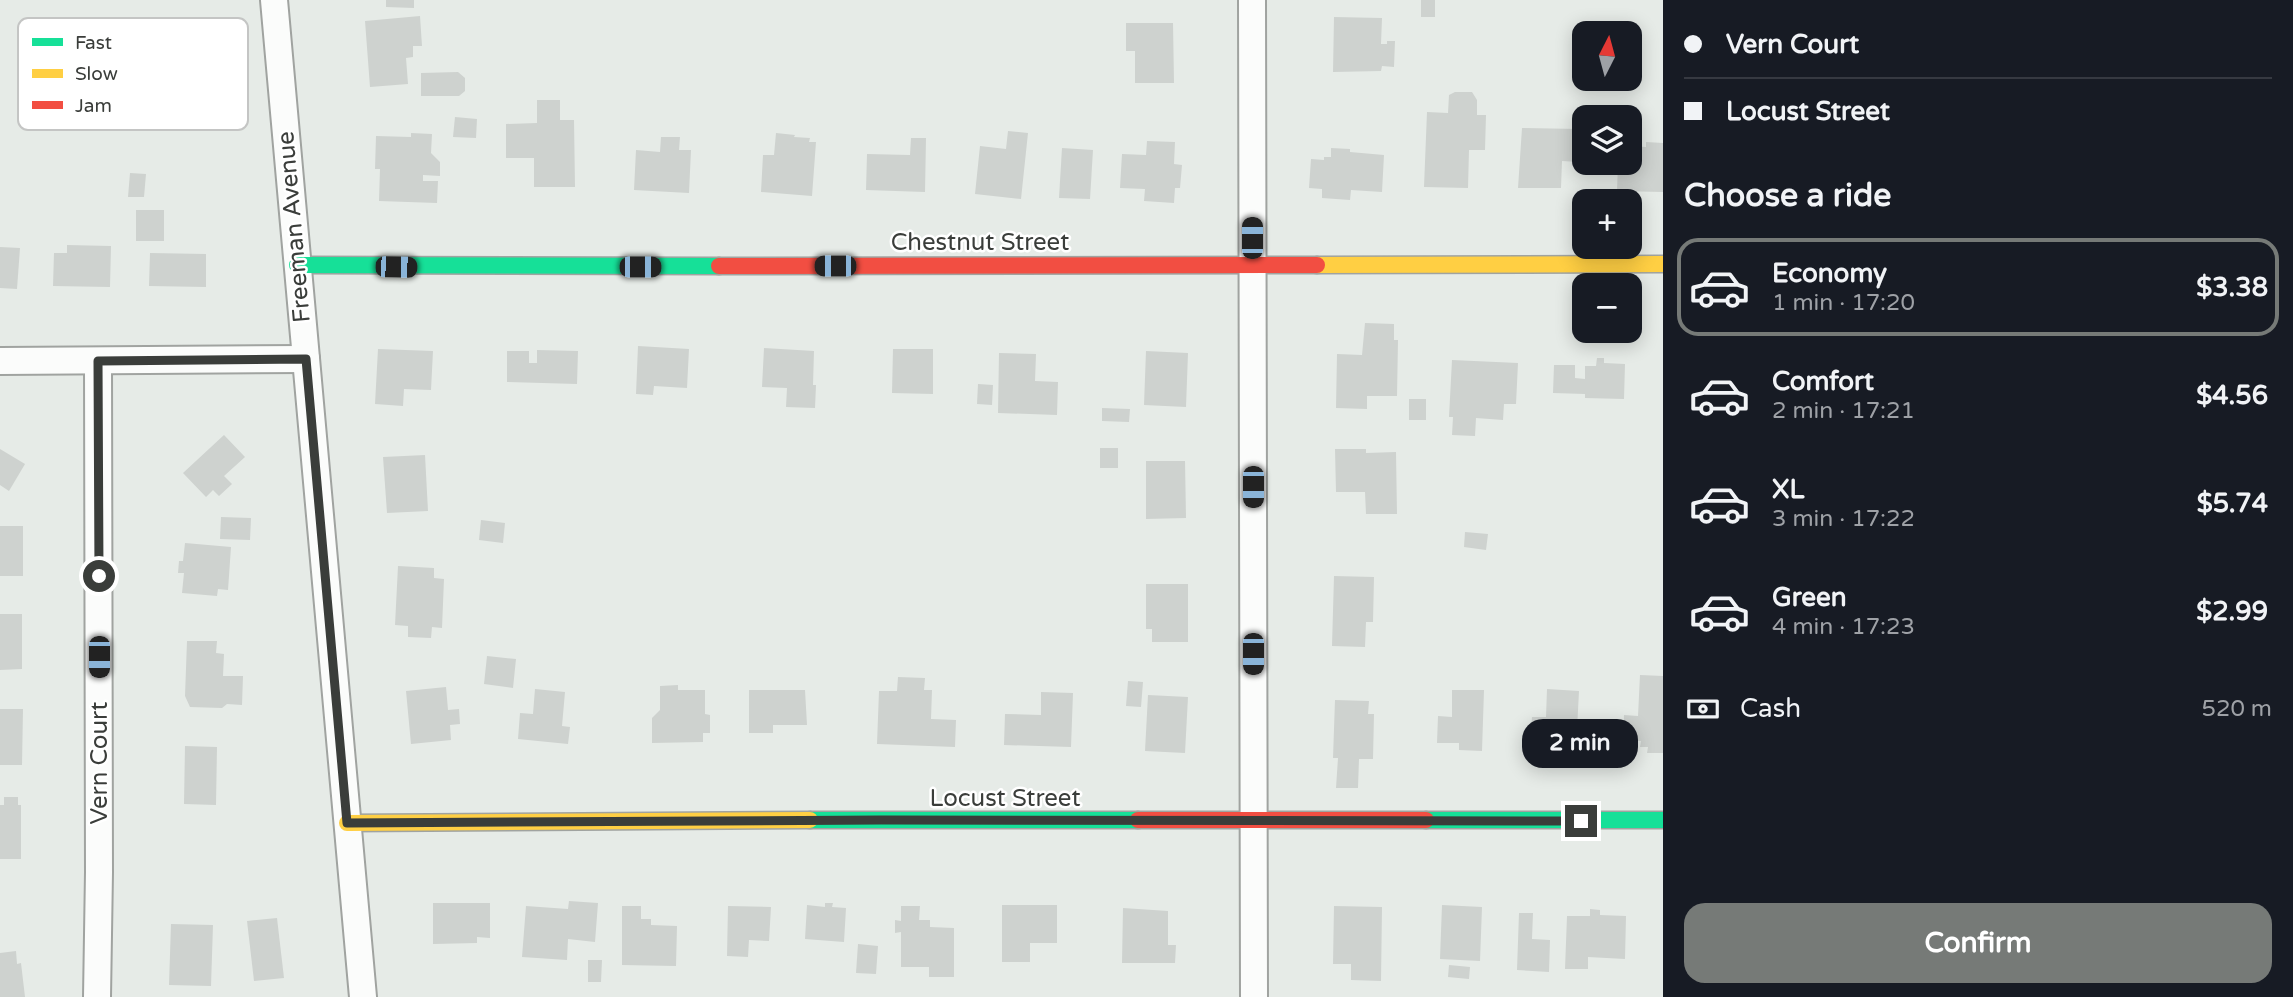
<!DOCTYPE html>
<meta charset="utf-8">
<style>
:root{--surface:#171b24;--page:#20242c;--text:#f1f3f6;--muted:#9ea1a6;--line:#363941;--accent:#767a77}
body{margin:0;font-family:"Varela Round",sans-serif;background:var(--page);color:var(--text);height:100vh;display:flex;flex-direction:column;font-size:26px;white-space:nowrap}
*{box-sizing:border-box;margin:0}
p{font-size:23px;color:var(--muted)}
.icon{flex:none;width:38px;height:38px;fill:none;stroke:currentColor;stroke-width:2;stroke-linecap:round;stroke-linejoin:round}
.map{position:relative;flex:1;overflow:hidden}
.details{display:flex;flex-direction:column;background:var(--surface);width:630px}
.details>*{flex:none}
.banner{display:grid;align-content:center;height:154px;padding:0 21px;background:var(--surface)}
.needle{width:46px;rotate:6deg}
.buttons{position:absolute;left:1572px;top:21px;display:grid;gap:14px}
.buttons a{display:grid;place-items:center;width:70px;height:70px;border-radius:14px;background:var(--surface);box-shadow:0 4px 18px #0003;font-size:35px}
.end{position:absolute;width:32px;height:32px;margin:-16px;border:9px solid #3a3d3a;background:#fff;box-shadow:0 0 0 4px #fff}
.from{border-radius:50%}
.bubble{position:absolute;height:49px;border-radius:21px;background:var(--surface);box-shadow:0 4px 18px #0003;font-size:23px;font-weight:700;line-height:49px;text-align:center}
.car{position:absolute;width:21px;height:42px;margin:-21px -10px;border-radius:9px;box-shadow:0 0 5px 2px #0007;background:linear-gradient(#222 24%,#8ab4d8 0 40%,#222 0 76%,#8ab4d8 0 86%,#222 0)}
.banner b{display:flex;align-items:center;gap:24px;height:66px;font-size:26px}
.banner b+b{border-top:2px solid var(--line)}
.banner i{width:18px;height:18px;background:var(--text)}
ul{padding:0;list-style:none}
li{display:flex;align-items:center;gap:21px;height:98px;margin:0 14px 10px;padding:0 7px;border:4px solid transparent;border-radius:21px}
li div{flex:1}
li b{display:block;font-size:26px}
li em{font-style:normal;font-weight:700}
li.selected{border-color:var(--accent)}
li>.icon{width:63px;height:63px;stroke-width:1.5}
h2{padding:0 21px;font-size:32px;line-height:84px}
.pay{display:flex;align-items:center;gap:18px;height:77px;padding:0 21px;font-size:26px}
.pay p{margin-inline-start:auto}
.cta{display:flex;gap:14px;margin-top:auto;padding:14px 21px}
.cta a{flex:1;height:80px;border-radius:21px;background:var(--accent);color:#fff;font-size:28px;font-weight:700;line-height:80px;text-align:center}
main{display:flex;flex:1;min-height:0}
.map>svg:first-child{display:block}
.building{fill:#ced2cf}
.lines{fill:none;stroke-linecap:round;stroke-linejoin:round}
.street-casing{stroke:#a0a3a0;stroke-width:30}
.fast-casing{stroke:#a0a3a0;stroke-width:19}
.slow-casing{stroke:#a0a3a0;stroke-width:19}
.jam-casing{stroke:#a0a3a0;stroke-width:19}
.street{stroke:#fbfcfb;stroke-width:26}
.fast{stroke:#16e098;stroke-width:16}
.slow{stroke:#ffcf43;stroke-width:16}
.jam{stroke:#f24e42;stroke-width:16}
.route{stroke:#3a3d3a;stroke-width:9}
.labels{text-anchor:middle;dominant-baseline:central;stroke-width:5;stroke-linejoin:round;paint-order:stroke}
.street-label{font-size:24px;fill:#3a3d3a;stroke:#fff}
.key{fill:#fff;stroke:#c4c5c4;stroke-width:2}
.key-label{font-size:19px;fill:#3a3d3a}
</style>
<main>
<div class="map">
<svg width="1663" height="997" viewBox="0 0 1663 997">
<rect width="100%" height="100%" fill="#e6ebe7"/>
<g class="building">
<path d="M386,0h28v8l-28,-1z"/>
<rect x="1421" y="0" width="14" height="17"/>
<path d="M420,16l2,30h-9v11l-7,1 2,26 -38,3 -5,-66z"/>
<path d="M1334,17l48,1 -1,26h6v-3h8l-1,26 -12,-1 -1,5 -48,1z"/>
<path d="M1126,23h47l1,60h-39v-32h-9z"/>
<path d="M458,72l7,6v13l-6,5h-38v-23z"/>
<path d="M1455,92h17l5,8v15h9l-1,35h-16l-1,38 -44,-1 3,-75 21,1 1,-18z"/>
<path d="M537,100h23v20h14l1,67h-41v-29h-28v-34l31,-1z"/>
<path d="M455,117l22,2 -1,19 -23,-1z"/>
<path d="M1522,128l57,1 -1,33 -16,-1 -1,27h-43z"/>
<path d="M1008,131l20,2 -7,66 -46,-5 5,-48 26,3z"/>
<path d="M411,133l21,1 -1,19 9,9v14l-17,-1v6h15l-1,22 -58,-2 1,-32h-5l1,-33 35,1z"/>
<path d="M776,133l19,2 -1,2 16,1 -1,4h7l-4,54 -51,-4 2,-37h11z"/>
<path d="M661,137h19l-1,13h12l-2,43 -55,-3 2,-40 24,2z"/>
<path d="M911,138h15l-1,54 -59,-2 1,-36 43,1z"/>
<path d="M1147,141l28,1 -1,22 8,1 -2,23h-5l-1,15 -30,-2 1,-12 -25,-1 2,-34 24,1z"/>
<path d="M1646,142l17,1v49l-46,-1 1,-28h11v-17l17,1z"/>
<path d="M1062,148l31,2 -3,49 -31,-1z"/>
<path d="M1331,148l19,1v3l34,3 -2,37 -31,-2 -1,10 -28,-2v-9l-13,-1 2,-29 13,1v-3h7z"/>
<path d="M130,173l16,1 -2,23h-16z"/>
<rect x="136" y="210" width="28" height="31"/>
<path d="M67,245l44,1 -1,41 -57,-1 1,-33h13z"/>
<path d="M0,247l20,1 -3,41 -17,-1z"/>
<path d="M150,253l56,1v33l-57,-1z"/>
<path d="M1365,323l29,1v16h4l-1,56h-30v13l-31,-1 1,-54 25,1z"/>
<path d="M638,346l51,3 -2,39 -33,-2 -1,9 -17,-1z"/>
<path d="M764,348l50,3 -1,34h3l-1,23 -29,-1 1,-19 -25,-1z"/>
<path d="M378,349l55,2 -2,39 -27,-1 -1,17 -28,-2z"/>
<path d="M893,349h40v45l-41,-1z"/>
<path d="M537,350l41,1 -1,33 -70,-2v-31h22v12h8z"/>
<path d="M1146,351l42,2 -2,54 -42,-2z"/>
<path d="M999,353l37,1 -1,27 23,1 -1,33 -59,-2z"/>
<path d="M1597,358h7v5l21,1 -1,35 -39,-1v-4l-32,-1 1,-28h21v13l10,1v-13h11z"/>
<path d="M1452,360l66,3 -2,41h-12l-1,16 -27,-2 -1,18 -23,-1 1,-18h-4z"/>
<path d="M978,384l15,1 -1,20 -15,-1z"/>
<rect x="1409" y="399" width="17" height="21"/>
<path d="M1102,408l28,1 -1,13 -27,-1z"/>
<path d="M224,435l21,22 -21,19 8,8 -13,12 -6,-6 -7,7 -23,-24z"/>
<rect x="1100" y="448" width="18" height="20"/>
<path d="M0,449l25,15 -16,27 -9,-6z"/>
<path d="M1335,449h31v4l30,-1 1,62h-31l-1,-22h-29z"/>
<path d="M425,455l3,56 -41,2 -4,-56z"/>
<path d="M1146,461h39l1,57 -40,1z"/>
<path d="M221,517l30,1 -1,22 -30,-1z"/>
<path d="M481,520l24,3 -2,20 -24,-3z"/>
<rect x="0" y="526" width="23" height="50"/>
<path d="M1465,532l23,2 -2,16 -22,-3z"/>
<path d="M185,543l46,4 -3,43 -10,-1 -1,7 -35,-3 2,-20h-6l1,-12h4z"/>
<path d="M398,566l36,2v10l10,1 -2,49 -10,-1 -1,11 -23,-1v-11l-13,-1z"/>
<path d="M1334,576l40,1 -1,45h-7l-1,25 -33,-1z"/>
<path d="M1146,584h42v58h-36v-13h-6z"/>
<path d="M0,614h22v55l-22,1z"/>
<path d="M187,641h30l-1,12 8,1 -1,22h20l-1,29 -15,-1 -5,4 -32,-1 -5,-11z"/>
<path d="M487,656l29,3 -3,29 -29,-4z"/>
<path d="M1640,675l23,1v77h-16l1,-6h-8l1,-6 -18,-1 1,-25 14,1z"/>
<path d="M898,677l27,1 -1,12h8l-1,29 25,1 -1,27 -78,-3 2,-53h18z"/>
<path d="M1128,681l15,1 -2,25 -15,-1z"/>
<path d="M678,685v5h27v24l5,1v18h-7v9l-51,1v-25l8,-8v-24z"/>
<path d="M446,687l2,23 11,-1 1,15 -10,1 1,15 -40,4 -5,-53z"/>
<path d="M535,689l30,3 -3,34 8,1 -2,17 -50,-5 2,-26 13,1z"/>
<path d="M1547,689l32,2 -3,58 -23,-1v-4l-23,-1 2,-26h14z"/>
<path d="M749,690h56l2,35h-34v8h-24z"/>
<path d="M1452,690h32l-2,61 -23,-1v-7h-22l1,-27 14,1z"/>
<path d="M1041,692l32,1 -2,54 -67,-2 1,-31 36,1z"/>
<path d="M1148,695l40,2 -3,56 -40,-2z"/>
<path d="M1335,700l34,1 -1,13h6l-1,45h-14l-1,29h-22l2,-30h-5z"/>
<path d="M0,709h23l-1,56h-22z"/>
<path d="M185,746l32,1 -1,58 -32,-1z"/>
<path d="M4,797h14v8h3v54h-21v-54h4z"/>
<path d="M569,901l29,2 -3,39 -27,-3 -1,21 -45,-3 4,-51 42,3z"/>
<path d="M433,903h57v35l-13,-1v6l-44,1z"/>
<path d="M825,903h8l-1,4 14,1 -2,34 -39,-3 2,-34 18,2z"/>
<path d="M1002,905h55v38h-27v19h-28z"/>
<path d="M1442,905l40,2 -2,54 -40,-2z"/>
<path d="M622,906h19v13h10v6l26,1 -1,40 -54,-1z"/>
<path d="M728,906l43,1 -2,34 -20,-1 -1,17 -21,-1z"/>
<path d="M901,906h19l-1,14h11v7l24,1v49h-25v-10h-28v-35l-6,1v-13l6,1z"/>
<path d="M1334,906l48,1 -1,74 -30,-1v-16h-18z"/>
<path d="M1123,908l45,3v34h8l-1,18h-53z"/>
<path d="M1590,909l10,1v5l26,1 -1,43 -37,-2v12h-23l2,-53h23z"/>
<path d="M1519,913h14l-1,26 18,1 -1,32 -32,-2z"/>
<path d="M277,918l7,60 -30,3 -7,-60z"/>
<path d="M171,924l42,1 -2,61 -42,-1z"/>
<path d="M858,944l20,2 -2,28 -20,-1z"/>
<path d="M16,951l1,13 4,-1 4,34h-25v-44z"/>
<path d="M588,960h14l-1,22h-13z"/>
<path d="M1449,965l21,2 -1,12 -21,-2z"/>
</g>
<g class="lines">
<g class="street-casing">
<g id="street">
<path d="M274,0l89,997"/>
<path d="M1252,0l2,997"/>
<path d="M0,361l306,-2"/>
<path d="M97,997l2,-125 -1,-511"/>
</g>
</g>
<g class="fast-casing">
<g id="fast">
<path d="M297,265l422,1"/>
<path d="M810,820h328"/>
<path d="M1426,820h237"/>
</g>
</g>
<g class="slow-casing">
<g id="slow">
<path d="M1317,265l346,-1"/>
<path d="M347,823l463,-3"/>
</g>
</g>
<g class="jam-casing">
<g id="jam">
<path d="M719,266l598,-1"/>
<path d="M1138,820h288"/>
</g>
</g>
<use href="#street" class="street"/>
<use href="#fast" class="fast"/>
<use href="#slow" class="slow"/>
<use href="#jam" class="jam"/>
</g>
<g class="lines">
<path class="route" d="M99,576l-1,-215 208,-2 41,464 534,-3 700,1"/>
</g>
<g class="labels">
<g class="street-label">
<text transform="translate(294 227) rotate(-95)">Freeman Avenue</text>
<text x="980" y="242">Chestnut Street</text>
<text transform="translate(99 763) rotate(-90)">Vern Court</text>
<text x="1005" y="798">Locust Street</text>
</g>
</g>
<rect x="18" y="18" width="230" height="112" rx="10" class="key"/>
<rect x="32" y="38" width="31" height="8" fill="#16e098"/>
<rect x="32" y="69" width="31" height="9" fill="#ffcf43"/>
<rect x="32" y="101" width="31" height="8" fill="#f24e42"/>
<g class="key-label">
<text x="75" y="49">Fast</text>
<text x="75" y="80">Slow</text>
<text x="75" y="112">Jam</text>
</g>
</svg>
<div class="buttons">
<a><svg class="needle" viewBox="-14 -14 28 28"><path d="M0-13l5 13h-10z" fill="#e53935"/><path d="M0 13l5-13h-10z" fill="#9ea1a6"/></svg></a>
<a><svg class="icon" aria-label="layers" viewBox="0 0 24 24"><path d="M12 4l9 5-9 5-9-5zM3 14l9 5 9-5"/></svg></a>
<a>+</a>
<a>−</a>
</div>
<i class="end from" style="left:99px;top:576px"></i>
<i class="end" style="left:1581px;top:821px"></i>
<div class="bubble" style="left:1522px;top:719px;width:116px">2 min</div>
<i class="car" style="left:1252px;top:238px;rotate:0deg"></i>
<i class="car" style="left:835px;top:266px;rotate:270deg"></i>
<i class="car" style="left:396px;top:267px;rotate:91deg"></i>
<i class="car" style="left:640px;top:267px;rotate:90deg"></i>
<i class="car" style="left:1253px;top:487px;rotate:180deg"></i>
<i class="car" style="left:1253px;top:654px;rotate:180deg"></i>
<i class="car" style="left:99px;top:657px;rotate:180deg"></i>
</div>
<section class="details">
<div class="banner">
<b><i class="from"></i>Vern Court</b>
<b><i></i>Locust Street</b>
</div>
<h2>Choose a ride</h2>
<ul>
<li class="selected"><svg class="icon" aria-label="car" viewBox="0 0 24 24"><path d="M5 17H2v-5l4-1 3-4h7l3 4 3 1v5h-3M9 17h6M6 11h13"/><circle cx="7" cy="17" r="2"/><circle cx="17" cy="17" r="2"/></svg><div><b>Economy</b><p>1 min · 17:20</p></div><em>$3.38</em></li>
<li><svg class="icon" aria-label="car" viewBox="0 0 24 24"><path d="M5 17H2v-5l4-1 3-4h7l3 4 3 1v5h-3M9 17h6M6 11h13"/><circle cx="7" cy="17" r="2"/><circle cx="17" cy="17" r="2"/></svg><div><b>Comfort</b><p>2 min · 17:21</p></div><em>$4.56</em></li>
<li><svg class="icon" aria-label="car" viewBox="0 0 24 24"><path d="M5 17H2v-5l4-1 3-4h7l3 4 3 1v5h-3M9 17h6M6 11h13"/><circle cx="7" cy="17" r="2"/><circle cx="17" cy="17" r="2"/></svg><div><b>XL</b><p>3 min · 17:22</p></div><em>$5.74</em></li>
<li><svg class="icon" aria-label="car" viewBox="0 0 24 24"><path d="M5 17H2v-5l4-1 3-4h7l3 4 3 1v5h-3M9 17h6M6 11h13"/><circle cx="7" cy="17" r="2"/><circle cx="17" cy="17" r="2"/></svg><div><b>Green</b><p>4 min · 17:23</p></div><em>$2.99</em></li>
</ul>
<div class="pay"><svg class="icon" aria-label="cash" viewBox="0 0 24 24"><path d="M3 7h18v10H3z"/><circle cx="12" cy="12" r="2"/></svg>Cash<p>520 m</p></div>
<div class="cta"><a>Confirm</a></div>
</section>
</main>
